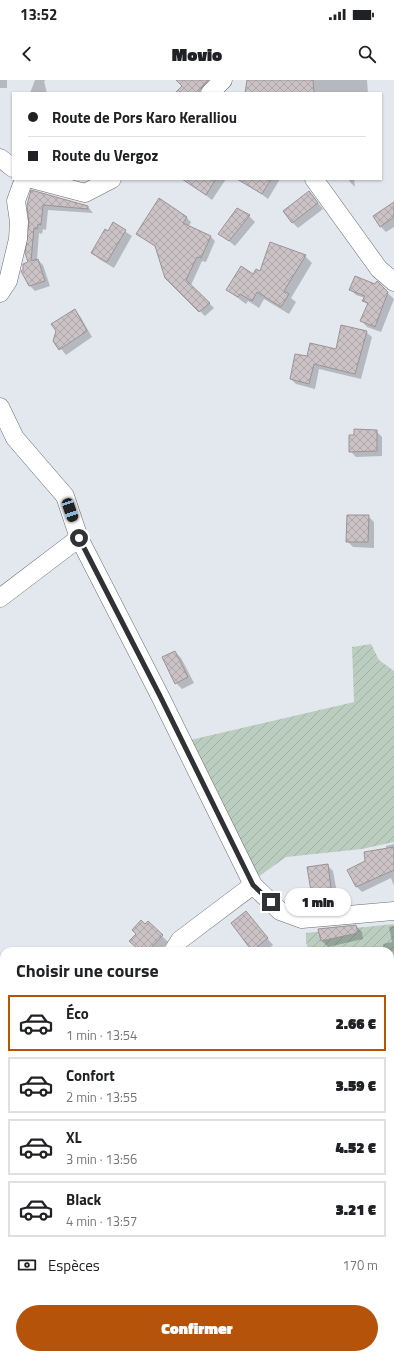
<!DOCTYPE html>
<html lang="fr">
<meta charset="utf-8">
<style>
:root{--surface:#fff;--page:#f2f2f2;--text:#202124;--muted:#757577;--line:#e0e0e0;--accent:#b45309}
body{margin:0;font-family:"Titillium Web",sans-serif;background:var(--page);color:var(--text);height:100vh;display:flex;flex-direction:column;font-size:15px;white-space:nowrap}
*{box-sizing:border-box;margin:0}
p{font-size:13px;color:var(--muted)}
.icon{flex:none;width:22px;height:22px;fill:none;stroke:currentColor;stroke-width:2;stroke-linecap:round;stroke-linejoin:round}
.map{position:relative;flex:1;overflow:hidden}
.sheet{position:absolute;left:0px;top:867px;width:394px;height:412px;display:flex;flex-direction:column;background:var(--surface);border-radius:12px 12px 0 0;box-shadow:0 1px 3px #0004}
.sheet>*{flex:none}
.top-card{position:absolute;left:12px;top:12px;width:370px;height:88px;border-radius:0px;box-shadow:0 1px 3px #0004;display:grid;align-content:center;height:88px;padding:0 16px;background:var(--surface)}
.end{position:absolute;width:18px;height:18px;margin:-9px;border:5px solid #313235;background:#fff;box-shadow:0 0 0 2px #fff}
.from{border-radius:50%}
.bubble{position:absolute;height:28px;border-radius:14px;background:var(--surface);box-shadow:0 1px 3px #0004;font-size:13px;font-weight:800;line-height:28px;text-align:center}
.car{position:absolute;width:12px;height:24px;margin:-12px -6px;border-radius:5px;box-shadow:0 0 3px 1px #0007;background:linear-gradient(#222 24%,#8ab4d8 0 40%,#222 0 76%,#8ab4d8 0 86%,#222 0)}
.top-card b{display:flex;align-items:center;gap:14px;height:38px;font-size:15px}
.top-card b+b{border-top:1px solid var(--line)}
.top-card i{width:10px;height:10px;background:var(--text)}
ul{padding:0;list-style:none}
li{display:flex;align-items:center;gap:12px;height:56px;margin:0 8px 6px;padding:0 8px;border:2px solid var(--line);border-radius:0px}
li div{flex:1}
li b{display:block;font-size:15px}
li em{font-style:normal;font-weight:800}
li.selected{border-color:var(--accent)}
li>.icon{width:36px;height:36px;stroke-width:1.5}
h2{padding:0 16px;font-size:18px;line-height:48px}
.pay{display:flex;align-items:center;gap:10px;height:44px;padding:0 16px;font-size:15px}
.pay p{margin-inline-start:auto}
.button{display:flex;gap:8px;margin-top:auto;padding:8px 16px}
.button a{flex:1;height:46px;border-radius:24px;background:var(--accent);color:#fff;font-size:16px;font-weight:800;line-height:46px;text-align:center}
.status{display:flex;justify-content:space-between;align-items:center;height:28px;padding:0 20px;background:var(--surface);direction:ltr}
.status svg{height:11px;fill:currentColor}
header{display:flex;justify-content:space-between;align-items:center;height:52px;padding:0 16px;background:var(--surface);font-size:18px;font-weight:800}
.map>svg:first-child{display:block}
.garden{fill:url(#garden-furrows)}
.shadow{fill:#0003}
.building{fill:url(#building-cross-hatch);stroke:#9c9396}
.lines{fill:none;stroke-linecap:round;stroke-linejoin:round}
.street-casing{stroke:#696d73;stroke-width:19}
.street{stroke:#fff;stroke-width:18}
.route{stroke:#313235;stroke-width:5}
</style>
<div class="status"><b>13:52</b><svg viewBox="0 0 49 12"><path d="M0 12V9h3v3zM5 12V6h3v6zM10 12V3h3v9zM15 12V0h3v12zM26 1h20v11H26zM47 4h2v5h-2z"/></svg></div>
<header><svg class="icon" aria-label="back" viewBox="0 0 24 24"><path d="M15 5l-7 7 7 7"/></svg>Movio<svg class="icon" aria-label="search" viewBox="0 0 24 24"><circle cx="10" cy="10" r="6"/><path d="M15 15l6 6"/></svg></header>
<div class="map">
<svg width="394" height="1279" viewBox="0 0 394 1279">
<defs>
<pattern id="garden-furrows" width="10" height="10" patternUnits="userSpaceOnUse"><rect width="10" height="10" fill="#bbcdbf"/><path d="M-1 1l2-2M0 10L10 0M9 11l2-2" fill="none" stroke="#a1b0a5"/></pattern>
<pattern id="building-cross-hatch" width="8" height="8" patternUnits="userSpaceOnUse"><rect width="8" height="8" fill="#cac2c4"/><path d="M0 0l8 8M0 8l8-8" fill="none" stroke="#aea7a9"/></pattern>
</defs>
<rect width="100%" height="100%" fill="#e3e7ee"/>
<g class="garden">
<path d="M371,564l8,16 15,11v171l-32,7 -76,8 -28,20 -72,-136 168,-39 -2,-55z"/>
<path d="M394,844v27l-4,1 -81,-1 -3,-9v-9z"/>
<path d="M394,885v29l-3,1 -1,-29z"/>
<path d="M394,921v51l-4,3v-53z"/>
<path d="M394,993v108l-4,2v-108z"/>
</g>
<g class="shadow">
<rect x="0" y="0" width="7" height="8"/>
<path d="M35,0h11l-2,1 3,12h-17z"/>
<path d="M178,0h35l-5,13h-32l7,-6z"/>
<path d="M293,0h74l1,13h-122z"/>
<path d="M200,99h26l-14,21 -17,-13z"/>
<path d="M255,99h25l-12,20 -17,-13z"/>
<path d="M348,99h6l1,8 -4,-4z"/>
<path d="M32,111l56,16 5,6 -45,-3 -2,20 -3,-1 -1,5 -3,-1 -2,26 6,6 7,21 -15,5 -5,-5z"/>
<path d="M309,112l14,17 -25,19 -6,-6z"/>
<path d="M394,123v24l-8,5 -6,-6z"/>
<path d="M249,136l6,6 -20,24 -16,-13z"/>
<path d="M186,137l5,5 -2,4 21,10 5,5 -9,21 -4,-1 -11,24 23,23 -9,8 -40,-39 -8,-30 -19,-13z"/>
<path d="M114,144l18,12 -18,32 -15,-9 -6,-6z"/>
<path d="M305,176l7,7 -21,35 5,4 -7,12 -25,-15 -5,9 -11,-7 -2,3 -19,-14 33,-17z"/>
<path d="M377,203l17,16 -13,33 -14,-5 -5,-6 6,-16 -4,-4 1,-3 -9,-3 -6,-6 26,-4z"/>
<path d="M74,231l6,5 12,21 -26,18 -12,-15z"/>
<path d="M366,252l6,5 -11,42 -42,-10 -4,20 -19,-5 -5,-5 17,-21 29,-8z"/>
<path d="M376,351l6,6v19l-26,1 -6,-6z"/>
<path d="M368,436l6,6v26l-21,-1 -6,-6z"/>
<path d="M175,572l6,6 13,25 -12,6 -6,-6z"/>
<path d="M394,764v42l-3,-8 -29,14 -5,-5 -8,-17 37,-20v-4z"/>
<path d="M327,785l6,6 4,22 -19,3 -6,-6z"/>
<path d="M246,833l27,32 -8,6h-12l-21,-28z"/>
<path d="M148,842l20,20 -8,9h-19z"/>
<path d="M356,846l6,6 1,7 -35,8 -6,-6z"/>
<path d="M394,846v39l-4,2v-16h-6l-1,-7 9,-2 -3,-15z"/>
<path d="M390,912l4,13v22l-4,1z"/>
<path d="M223,1275h7l4,4h-21z"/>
<path d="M305,1275h31l2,4h-31z"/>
</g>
<g class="building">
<path d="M176,0h32l-11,13h-22l7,-7z"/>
<path d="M247,0h66l1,13h-69z"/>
<path d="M182,99h34l-10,16z"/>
<path d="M237,99h34l-9,15z"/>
<path d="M31,110l57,16v3l-45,-4 -2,20 -3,-1 -1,5 -3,-1 -3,33 7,-2 7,22 -16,5 -8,-15 2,-1v-6l5,-2 -3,-9 4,-30 -2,-18z"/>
<path d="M309,111l9,12 -26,20 -9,-12z"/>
<path d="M159,118l28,19 -4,6 28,13 -10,22 -4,-1 -11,23 24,23 -11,9 -34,-34 -10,-32 -19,-12z"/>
<path d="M394,122v15l-14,10 -7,-11z"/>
<path d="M237,128l13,7 -21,26 -11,-7z"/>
<path d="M113,142l13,8 -19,32 -16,-9 14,-24 3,2z"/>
<path d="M270,162l36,13 -22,36 5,3 -8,13 -24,-15 -5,9 -12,-7 -2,3 -12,-7 15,-24 12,8 3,-5 4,2z"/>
<path d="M355,196l20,8 2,-3 11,11 -13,35 -15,-6 8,-18 -6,-2 3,-5 -16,-6z"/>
<path d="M75,229l12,22 -28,19 -6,-9 3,-10 -5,-7z"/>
<path d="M341,245l26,6 -12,43 -41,-10 -5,20 -19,-5 5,-25 12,2 3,-13 26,6z"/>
<path d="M354,349l23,1v21l-28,1v-17h5z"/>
<path d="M347,435h22l-1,27h-22z"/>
<path d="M175,571l13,26 -13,7 -13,-27z"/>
<path d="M394,767v23l-38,17 -9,-17 18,-9 -1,-9z"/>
<path d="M328,784l3,24 -20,3 -4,-24z"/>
<path d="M246,831l22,27 -16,13 -21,-28z"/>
<path d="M141,840l4,4 3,-3 15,14 -15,16h-8l-11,-10 7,-7 -4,-4z"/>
<path d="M356,845l2,8 -37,8 -3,-12z"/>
</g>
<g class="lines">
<g class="street-casing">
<g id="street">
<path d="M210,13l13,-13"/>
<path d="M0,78l13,10"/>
<path d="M32,99l53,14 27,-14"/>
<path d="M314,99l65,90 15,13"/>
<path d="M0,213l8,-12 10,-42 1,-17 -3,-21 8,-22"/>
<path d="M0,327l15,31 50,58 14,42 81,158 93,189"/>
<path d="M0,518l79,-60"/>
<path d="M173,871l7,-11 73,-55 27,26 22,8 92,-8"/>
<path d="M390,990l4,-2"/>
<path d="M0,1025l4,-3"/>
<path d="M145,1275l4,4"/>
</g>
</g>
<use href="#street" class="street"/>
</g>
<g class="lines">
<path class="route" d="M79,458l81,158 93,189 18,17"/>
</g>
</svg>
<i class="end from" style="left:79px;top:458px"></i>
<i class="end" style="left:271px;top:822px"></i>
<div class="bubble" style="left:285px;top:808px;width:66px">1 min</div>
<i class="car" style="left:70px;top:430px;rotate:161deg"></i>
<div class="top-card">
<b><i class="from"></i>Route de Pors Karo Keralliou</b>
<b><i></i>Route du Vergoz</b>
</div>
<section class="sheet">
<h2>Choisir une course</h2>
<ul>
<li class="selected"><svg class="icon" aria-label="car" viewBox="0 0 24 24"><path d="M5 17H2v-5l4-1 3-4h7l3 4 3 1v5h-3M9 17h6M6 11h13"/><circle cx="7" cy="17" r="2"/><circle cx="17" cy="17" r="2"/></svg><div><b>Éco</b><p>1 min · 13:54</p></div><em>2.66 €</em></li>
<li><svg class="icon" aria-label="car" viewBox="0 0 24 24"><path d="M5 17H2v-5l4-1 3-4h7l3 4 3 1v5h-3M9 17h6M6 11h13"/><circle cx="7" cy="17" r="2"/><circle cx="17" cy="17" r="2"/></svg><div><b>Confort</b><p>2 min · 13:55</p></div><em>3.59 €</em></li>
<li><svg class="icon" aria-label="car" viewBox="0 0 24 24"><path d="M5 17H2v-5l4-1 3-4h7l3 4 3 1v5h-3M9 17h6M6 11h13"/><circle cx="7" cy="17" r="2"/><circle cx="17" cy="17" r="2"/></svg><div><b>XL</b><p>3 min · 13:56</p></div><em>4.52 €</em></li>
<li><svg class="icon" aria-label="car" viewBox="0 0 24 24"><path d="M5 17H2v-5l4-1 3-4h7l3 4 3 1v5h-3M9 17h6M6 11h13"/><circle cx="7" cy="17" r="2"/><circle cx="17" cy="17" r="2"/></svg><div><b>Black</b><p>4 min · 13:57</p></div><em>3.21 €</em></li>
</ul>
<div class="pay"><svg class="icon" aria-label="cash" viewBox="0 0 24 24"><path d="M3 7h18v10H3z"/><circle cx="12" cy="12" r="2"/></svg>Espèces<p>170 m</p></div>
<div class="button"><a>Confirmer</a></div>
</section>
</div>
